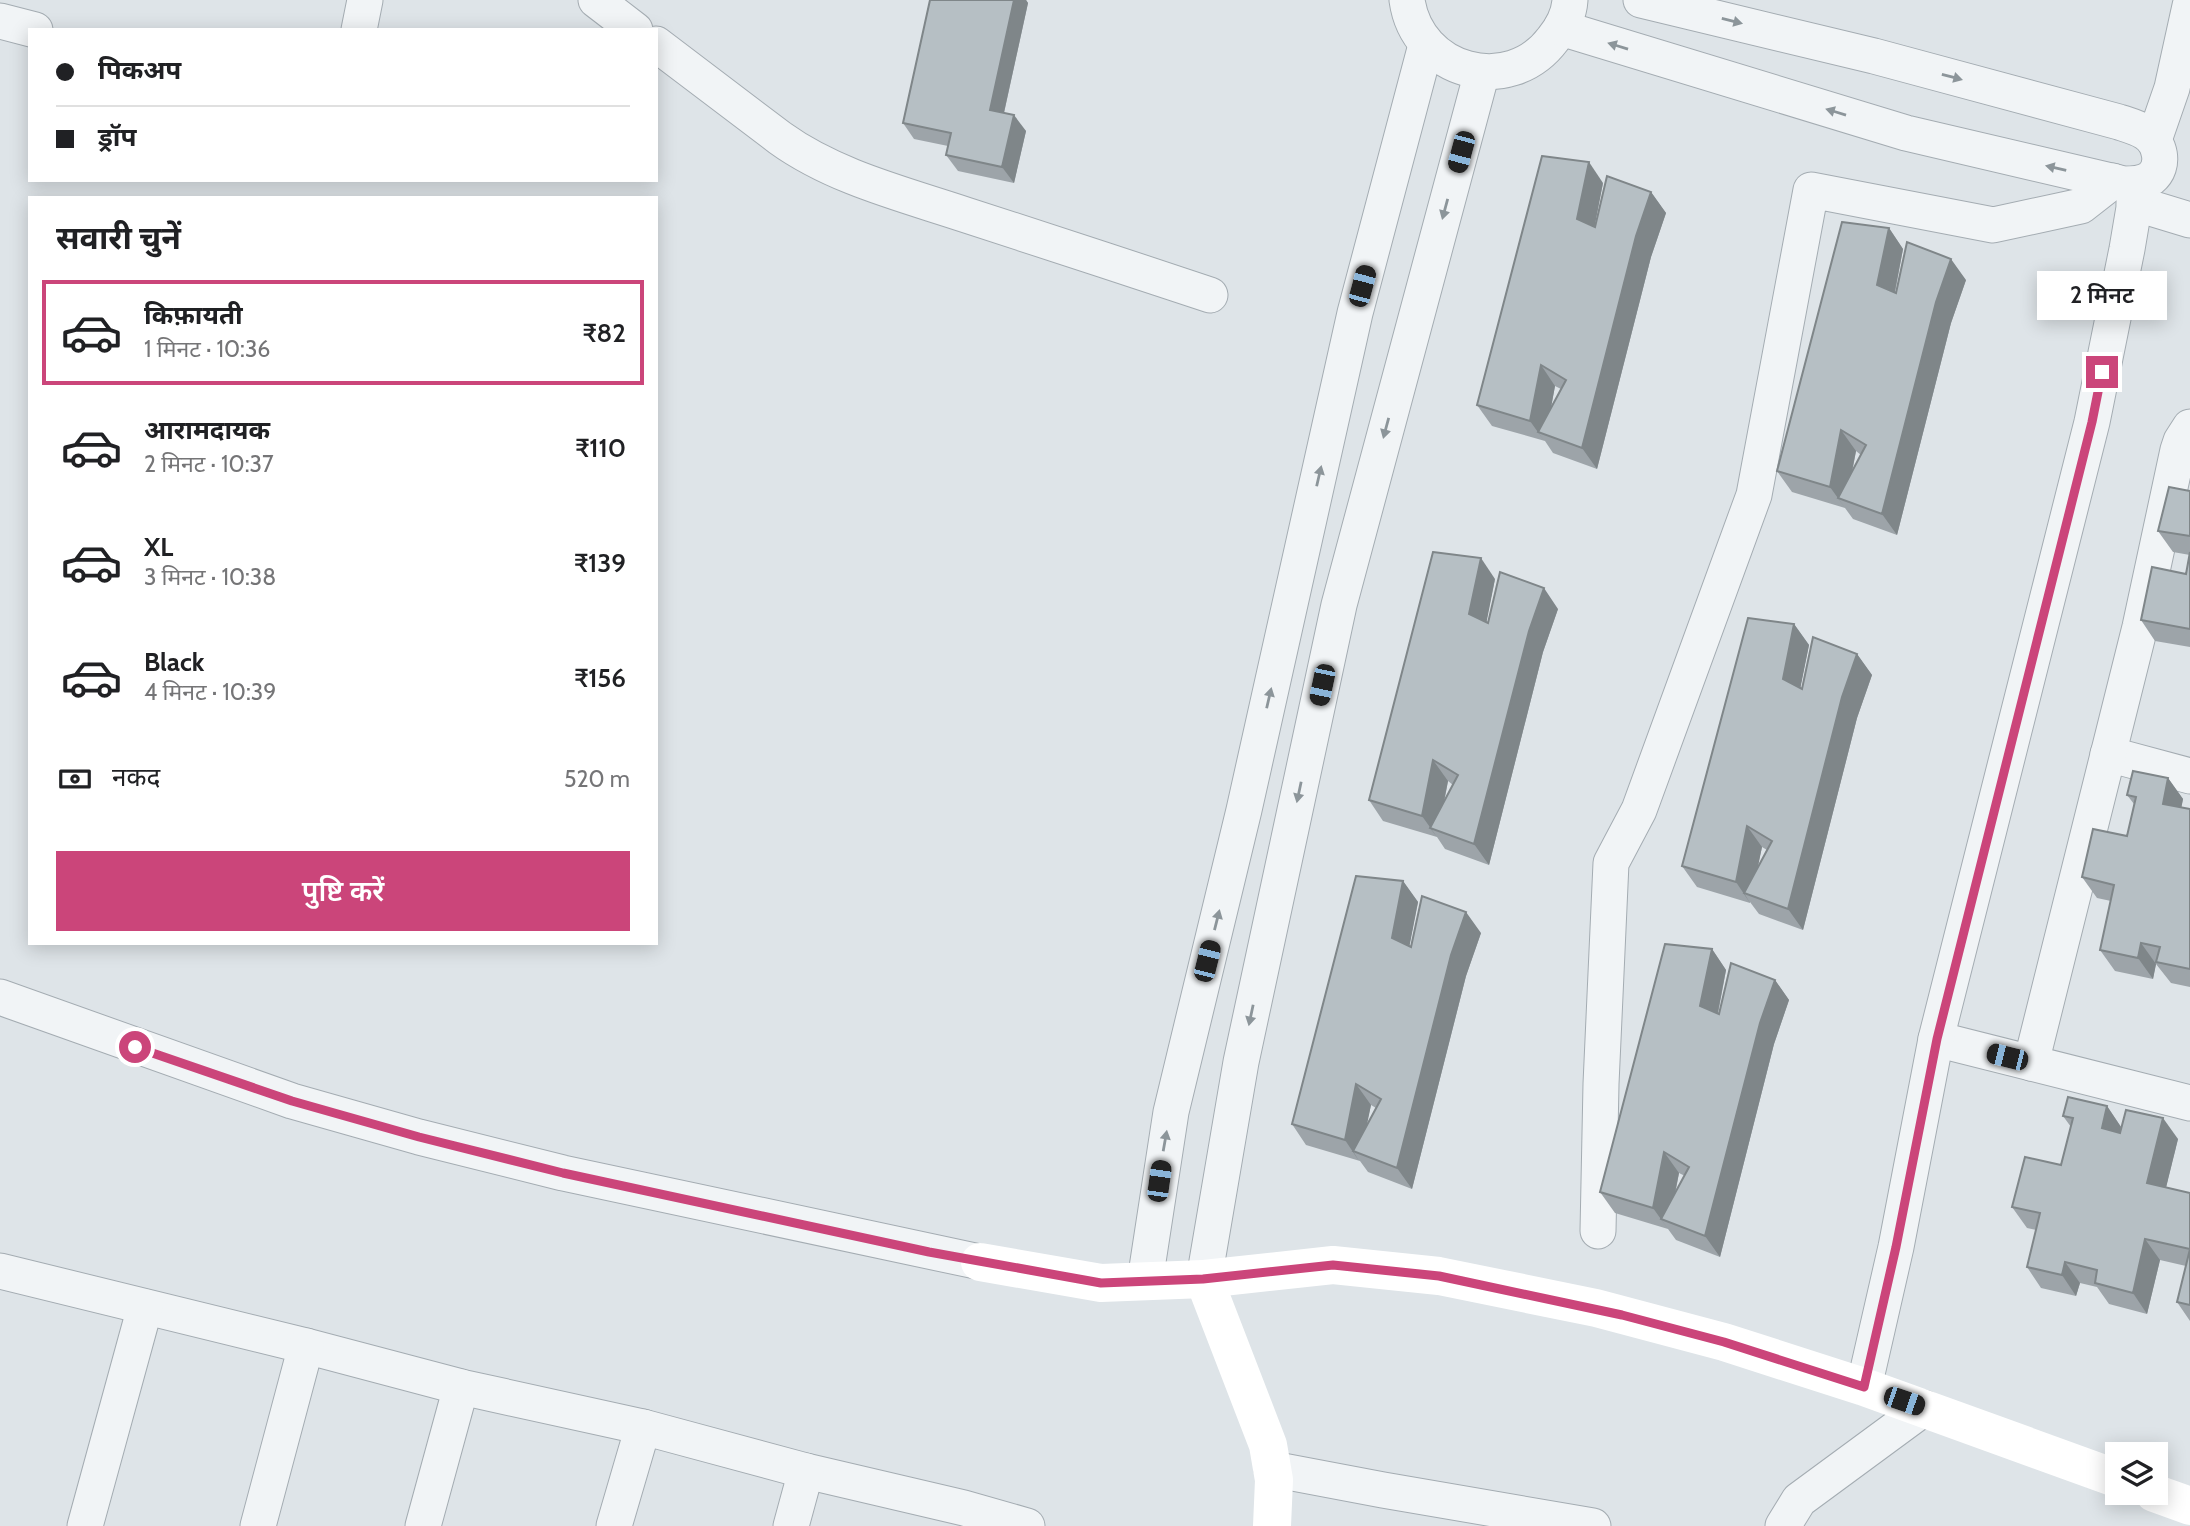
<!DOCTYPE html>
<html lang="hi">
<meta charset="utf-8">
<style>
:root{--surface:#fff;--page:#f2f2f2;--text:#202124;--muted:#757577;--line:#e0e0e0;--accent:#cb457a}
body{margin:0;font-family:Cabin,"Noto Sans Devanagari",sans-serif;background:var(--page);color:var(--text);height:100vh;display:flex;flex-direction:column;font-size:26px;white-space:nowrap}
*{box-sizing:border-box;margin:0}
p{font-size:23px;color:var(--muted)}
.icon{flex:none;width:38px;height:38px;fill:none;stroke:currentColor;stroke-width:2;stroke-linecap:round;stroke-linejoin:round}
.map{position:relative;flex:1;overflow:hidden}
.details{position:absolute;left:28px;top:196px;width:630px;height:749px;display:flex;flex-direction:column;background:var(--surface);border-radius:0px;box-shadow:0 4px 18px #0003}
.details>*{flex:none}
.guide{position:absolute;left:28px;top:28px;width:630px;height:154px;border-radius:0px;box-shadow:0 4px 18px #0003;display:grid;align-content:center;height:154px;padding:0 28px;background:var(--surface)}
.controls{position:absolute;left:2105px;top:1442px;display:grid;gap:14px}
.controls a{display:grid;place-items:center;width:63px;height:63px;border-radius:0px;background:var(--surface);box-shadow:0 4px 18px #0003;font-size:35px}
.end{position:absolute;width:32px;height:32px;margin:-16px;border:9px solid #cb457a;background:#fff;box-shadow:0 0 0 4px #fff}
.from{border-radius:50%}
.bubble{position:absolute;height:49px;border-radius:0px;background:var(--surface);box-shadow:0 4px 18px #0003;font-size:23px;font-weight:600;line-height:49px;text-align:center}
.car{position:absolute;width:21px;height:42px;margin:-21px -10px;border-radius:9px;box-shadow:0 0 5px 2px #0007;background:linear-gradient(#222 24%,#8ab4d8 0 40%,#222 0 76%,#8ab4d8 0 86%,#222 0)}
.guide b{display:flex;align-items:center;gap:24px;height:66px;font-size:26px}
.guide b+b{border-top:2px solid var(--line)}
.guide i{width:18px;height:18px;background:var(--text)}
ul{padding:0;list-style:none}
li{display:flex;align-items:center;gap:21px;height:105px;margin:0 14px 10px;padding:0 14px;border:4px solid transparent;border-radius:0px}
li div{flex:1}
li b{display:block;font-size:26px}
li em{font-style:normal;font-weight:600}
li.selected{border-color:var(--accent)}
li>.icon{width:63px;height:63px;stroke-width:1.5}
h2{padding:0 28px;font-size:32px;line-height:84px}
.pay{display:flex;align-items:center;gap:18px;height:77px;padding:0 28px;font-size:26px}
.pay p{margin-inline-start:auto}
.button{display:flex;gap:14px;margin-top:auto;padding:14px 28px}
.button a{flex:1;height:80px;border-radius:0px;background:var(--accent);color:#fff;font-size:28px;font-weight:600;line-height:80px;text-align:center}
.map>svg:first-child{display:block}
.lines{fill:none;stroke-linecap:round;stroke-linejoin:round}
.street-casing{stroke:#a4acb2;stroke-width:37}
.street{stroke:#f1f4f6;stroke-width:35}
.secondary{stroke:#fff;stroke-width:38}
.wall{fill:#9da4a9;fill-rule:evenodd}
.shaded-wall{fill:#7f8689}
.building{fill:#b6bfc4;stroke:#7f8689;stroke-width:2}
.oneway{fill:#8c959a}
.route{stroke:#cb457a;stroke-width:9}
</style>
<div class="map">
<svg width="2190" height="1526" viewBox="0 0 2190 1526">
<rect width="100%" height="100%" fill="#dee4e8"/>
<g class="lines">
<g class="street-casing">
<g id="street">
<path d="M596,0l39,30"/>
<path d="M1407,0c10,72 102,98 146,39 9,-11 16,-24 17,-39"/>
<path d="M0,21l35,9"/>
<path d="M1561,28l345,105 218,51c9,0 19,0 27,-6 15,-12 9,-36 -5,-45 -7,-5 -18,-8 -27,-11l-245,-66 -233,-56"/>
<path d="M359,30l6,-30"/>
<path d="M656,44l124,94c54,39 123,56 186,77 81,26 163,53 244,80"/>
<path d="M2154,140l18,-52 18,-82"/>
<path d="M2134,203l56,17"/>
<path d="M2108,754l82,22"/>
<path d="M0,997l292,104 127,36 144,36 417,89"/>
<path d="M1936,1039l254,64"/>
<path d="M2031,1063l109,-436 38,-177 3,-9 9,-14"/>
<path d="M1598,1231l3,-147 10,-221 28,-53 115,-315 57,-305 182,35 88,-19 32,-25"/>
<path d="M0,1271l306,75 155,41 182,40 163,44 158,37 63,18"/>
<path d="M1204,1279l37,-217 98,-457 143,-533"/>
<path d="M1145,1281l26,-169 73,-302 111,-497 71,-268"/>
<path d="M1864,1387l32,-140 40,-208 156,-617 35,-173 11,-65"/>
<path d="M1272,1469l111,21 210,36"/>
<path d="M85,1526l60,-219"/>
<path d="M258,1526l48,-180"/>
<path d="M423,1526l38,-139"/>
<path d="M614,1526l29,-99"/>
<path d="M791,1526l15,-55"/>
<path d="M1783,1526l16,-26 125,-92"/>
</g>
</g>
<use href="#street" class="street"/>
<g class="secondary">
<path d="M980,1262l121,21 103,-4 129,-14 106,11 157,32 128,34 140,45 254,92"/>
<path d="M1204,1279l64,166 6,35 -2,46"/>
<path d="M2154,1493l36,13"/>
</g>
</g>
<g class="wall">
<path d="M930,0h96l2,3 -24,110 22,18 -12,52 -56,-12 -12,-16 2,-9 -34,-7 -11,-16z"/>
<path d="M1603,183l-9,44h1l56,-35 15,21 -15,44 -54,212 -44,-16 -8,-12 -53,-15 -15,-21zM1555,386l6,3 -10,18z"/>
<path d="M1889,228l14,21 -8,44 71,-13 -15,43 -54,212 -44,-16 -8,-11 -53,-16 -15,-21zM1856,451l5,4 -9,18z"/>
<path d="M2190,491v156l-35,-6 -14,-21 45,-46 4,-19 -17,-3 -15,-21z"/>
<path d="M1495,579l-9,43 2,1 70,-14 -15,43 -54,213 -44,-16 -8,-12 -54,-16 -14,-21zM1448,781l5,4 -9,18z"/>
<path d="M1794,624l15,21 -9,43 2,1 55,-35 15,21 -15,43 -54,212 -44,-16 -9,-12v1l-53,-16 -15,-21zM1762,847l5,3 -10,19z"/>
<path d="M2168,778l15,21 -2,9 9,1v178l-19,-4 -15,-19 -3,15 -38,-8 -15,-21 11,-49 -14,-3 -15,-21 45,-41 7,-32 -7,-9z"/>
<path d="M1403,881l15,21 -9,44 72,-13 -15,43 -54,213 -44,-17 -8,-11 -54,-16 -14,-21zM1371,1105l5,3 -10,18z"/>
<path d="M1712,949l14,21 -8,44h1l56,-34 14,20 -15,44 -54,213 -44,-17 -8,-11 -53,-16 -15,-21zM1679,1173l6,3 -10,19z"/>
<path d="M2107,1106l14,21 57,12 -12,48 24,6v128l-13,-19 9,-36 -26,-6 -13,54 -38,-10 -12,-17 -17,-4 -4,13 -35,-8 -14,-21 9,-37 -9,-2 -15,-21 49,-42 10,-38 -8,-11z"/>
</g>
<g class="shaded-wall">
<path d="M1014,0h12l2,3 -27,123 -11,-16z"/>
<path d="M1014,115l12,16 -12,52 -12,-16z"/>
<path d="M1589,162l14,21 -11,57 -15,-21z"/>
<path d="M1651,192l15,21 -15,44 -54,212 -15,-21 54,-212z"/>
<path d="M1889,228l14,21 -11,57 -15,-21z"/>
<path d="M1951,259l15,21 -15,43 -54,212 -15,-21 54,-212z"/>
<path d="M1541,365l14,21 -9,49 -8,-3 7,10 -15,-21z"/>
<path d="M1841,430l15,21 -10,50 -8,-3 7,10 -15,-21z"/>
<path d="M1481,558l14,21 -11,56 -15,-21z"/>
<path d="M1544,588l14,21 -15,43 -54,213 -15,-21 55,-213z"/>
<path d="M1794,624l15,21 -11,55 -15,-21z"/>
<path d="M1857,654l15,21 -15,43 -54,212 -15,-21 54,-212z"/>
<path d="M1433,760l15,21 -10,50 -8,-3 7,9 -15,-21z"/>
<path d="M2168,778l15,21 -5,26 -15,-21z"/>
<path d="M1747,826l15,21 -10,49 -8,-3 6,10 -14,-21z"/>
<path d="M1403,881l15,21 -11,57 -15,-21z"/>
<path d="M1466,912l15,21 -15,43 -54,213 -15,-21 54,-213z"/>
<path d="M2141,943l15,21 -3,15 -15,-21z"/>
<path d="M1712,949l14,21 -11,57 -15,-21z"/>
<path d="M1775,980l14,20 -15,44 -54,213 -15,-21 55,-213z"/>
<path d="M1356,1084l15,21 -10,49 -8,-3 6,10 -14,-21z"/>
<path d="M2107,1106l14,21 -5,22 -14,-21z"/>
<path d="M2163,1118l15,21 -16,65 -15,-21z"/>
<path d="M1664,1152l15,21 -10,49 -8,-3 7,10 -15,-21z"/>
<path d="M2145,1239l15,21 -13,54 -14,-21z"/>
<path d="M2065,1262l15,21 -4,13 -14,-21z"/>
</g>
<g class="building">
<path d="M930,0h84l-24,110 24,5 -12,52 -56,-12 5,-22 -48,-10z"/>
<path d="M1542,156l47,6 -12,57 18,8 12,-51 44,16 -15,44 -54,212 -44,-16 28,-52 -25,-15 -11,56 -53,-16z"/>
<path d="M1842,222l47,6 -12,57 19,8 11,-51 44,17 -15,43 -54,212 -44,-16 28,-53 -25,-15 -11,57 -53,-16z"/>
<path d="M2169,487l21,4v45l-32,-5z"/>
<path d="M1433,552l48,6 -12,56 19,9 12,-51 44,16 -15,43 -55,213 -44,-16 28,-53 -25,-15 -11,56 -53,-16z"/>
<path d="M2190,552v77l-49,-9 11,-53 34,7z"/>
<path d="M1748,618l46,6 -11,55 19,10 11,-52 44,17 -15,43 -54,212 -44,-16 28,-52 -25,-15 -11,56 -54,-16z"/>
<path d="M2133,771l35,7 -5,26 27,5v160l-34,-7 4,-15 -19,-4 -3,15 -38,-8 14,-65 -32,-8 11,-48 34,7 9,-39 -9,-2z"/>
<path d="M1356,876l47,5 -11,57 19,9 11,-51 44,16 -15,43 -54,213 -44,-17 28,-52 -25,-15 -11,56 -53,-16z"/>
<path d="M1665,944l47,5 -12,57 19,8 12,-51 44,17 -15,43 -55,213 -44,-17 28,-52 -25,-15 -11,56 -53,-16z"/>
<path d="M2068,1097l39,9 -5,22 18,5 6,-23 37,8 -16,65 43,10v112l-13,-3 13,-53 -45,-10 -12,54 -38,-10 2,-13 -32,-8 -3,13 -35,-8 13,-54 -28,-6 13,-50 36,8 12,-47 -10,-2z"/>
</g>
<defs><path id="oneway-solid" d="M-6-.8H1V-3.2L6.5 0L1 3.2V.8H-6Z" transform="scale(1.75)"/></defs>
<g class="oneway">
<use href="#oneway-solid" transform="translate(1732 21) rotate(14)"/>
<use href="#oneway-solid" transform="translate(1618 46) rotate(-163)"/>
<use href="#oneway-solid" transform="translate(1952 77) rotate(15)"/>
<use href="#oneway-solid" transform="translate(1836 112) rotate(-163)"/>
<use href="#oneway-solid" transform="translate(2056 168) rotate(-167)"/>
<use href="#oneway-solid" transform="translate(1445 209) rotate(105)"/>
<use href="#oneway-solid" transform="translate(1386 428) rotate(105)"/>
<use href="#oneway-solid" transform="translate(1319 476) rotate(-77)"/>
<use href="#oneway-solid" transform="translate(1269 698) rotate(-77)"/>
<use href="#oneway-solid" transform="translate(1299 792) rotate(102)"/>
<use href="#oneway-solid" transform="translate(1217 920) rotate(-76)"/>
<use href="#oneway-solid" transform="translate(1251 1015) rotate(102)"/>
<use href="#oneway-solid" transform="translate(1165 1141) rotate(-80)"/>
</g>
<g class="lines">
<path class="route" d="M135,1047l157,54 127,36 144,36 366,79 172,31 102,-4 130,-14 106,11 183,39 102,27 140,45 32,-140 41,-208 155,-617 10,-50"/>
</g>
</svg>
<div class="controls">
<a><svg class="icon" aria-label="layers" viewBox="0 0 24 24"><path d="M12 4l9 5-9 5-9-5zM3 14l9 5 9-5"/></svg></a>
</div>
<i class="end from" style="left:135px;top:1047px"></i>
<i class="end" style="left:2102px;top:372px"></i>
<div class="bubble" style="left:2037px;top:271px;width:130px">2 मिनट</div>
<i class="car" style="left:1461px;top:152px;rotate:195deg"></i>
<i class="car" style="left:1362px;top:286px;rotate:15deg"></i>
<i class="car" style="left:1322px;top:685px;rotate:192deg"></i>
<i class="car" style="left:1207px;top:961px;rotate:14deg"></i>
<i class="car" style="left:2007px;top:1057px;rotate:284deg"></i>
<i class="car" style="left:1159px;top:1181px;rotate:8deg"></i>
<i class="car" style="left:1904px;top:1401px;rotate:109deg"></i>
<div class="guide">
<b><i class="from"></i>पिकअप</b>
<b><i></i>ड्रॉप</b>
</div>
<section class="details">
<h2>सवारी चुनें</h2>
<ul>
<li class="selected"><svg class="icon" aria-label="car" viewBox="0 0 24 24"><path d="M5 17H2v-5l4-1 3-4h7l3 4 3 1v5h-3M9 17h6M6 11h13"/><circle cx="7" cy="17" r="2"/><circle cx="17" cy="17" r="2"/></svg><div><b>किफ़ायती</b><p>1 मिनट · 10:36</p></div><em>₹82</em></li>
<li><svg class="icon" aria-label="car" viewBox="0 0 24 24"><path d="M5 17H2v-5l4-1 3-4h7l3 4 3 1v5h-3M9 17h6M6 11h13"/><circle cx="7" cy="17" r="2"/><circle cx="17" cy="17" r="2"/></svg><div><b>आरामदायक</b><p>2 मिनट · 10:37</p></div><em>₹110</em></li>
<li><svg class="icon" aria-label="car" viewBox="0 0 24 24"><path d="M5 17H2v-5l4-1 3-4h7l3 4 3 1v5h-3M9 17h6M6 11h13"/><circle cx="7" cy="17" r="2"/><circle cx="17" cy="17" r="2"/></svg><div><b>XL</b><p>3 मिनट · 10:38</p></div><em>₹139</em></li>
<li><svg class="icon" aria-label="car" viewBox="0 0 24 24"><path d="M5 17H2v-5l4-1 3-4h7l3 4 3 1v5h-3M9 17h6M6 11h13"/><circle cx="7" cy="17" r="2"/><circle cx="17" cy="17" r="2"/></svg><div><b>Black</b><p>4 मिनट · 10:39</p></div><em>₹156</em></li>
</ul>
<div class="pay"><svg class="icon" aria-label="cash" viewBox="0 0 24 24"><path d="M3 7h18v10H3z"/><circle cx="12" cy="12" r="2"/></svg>नकद<p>520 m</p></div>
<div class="button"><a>पुष्टि करें</a></div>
</section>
</div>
